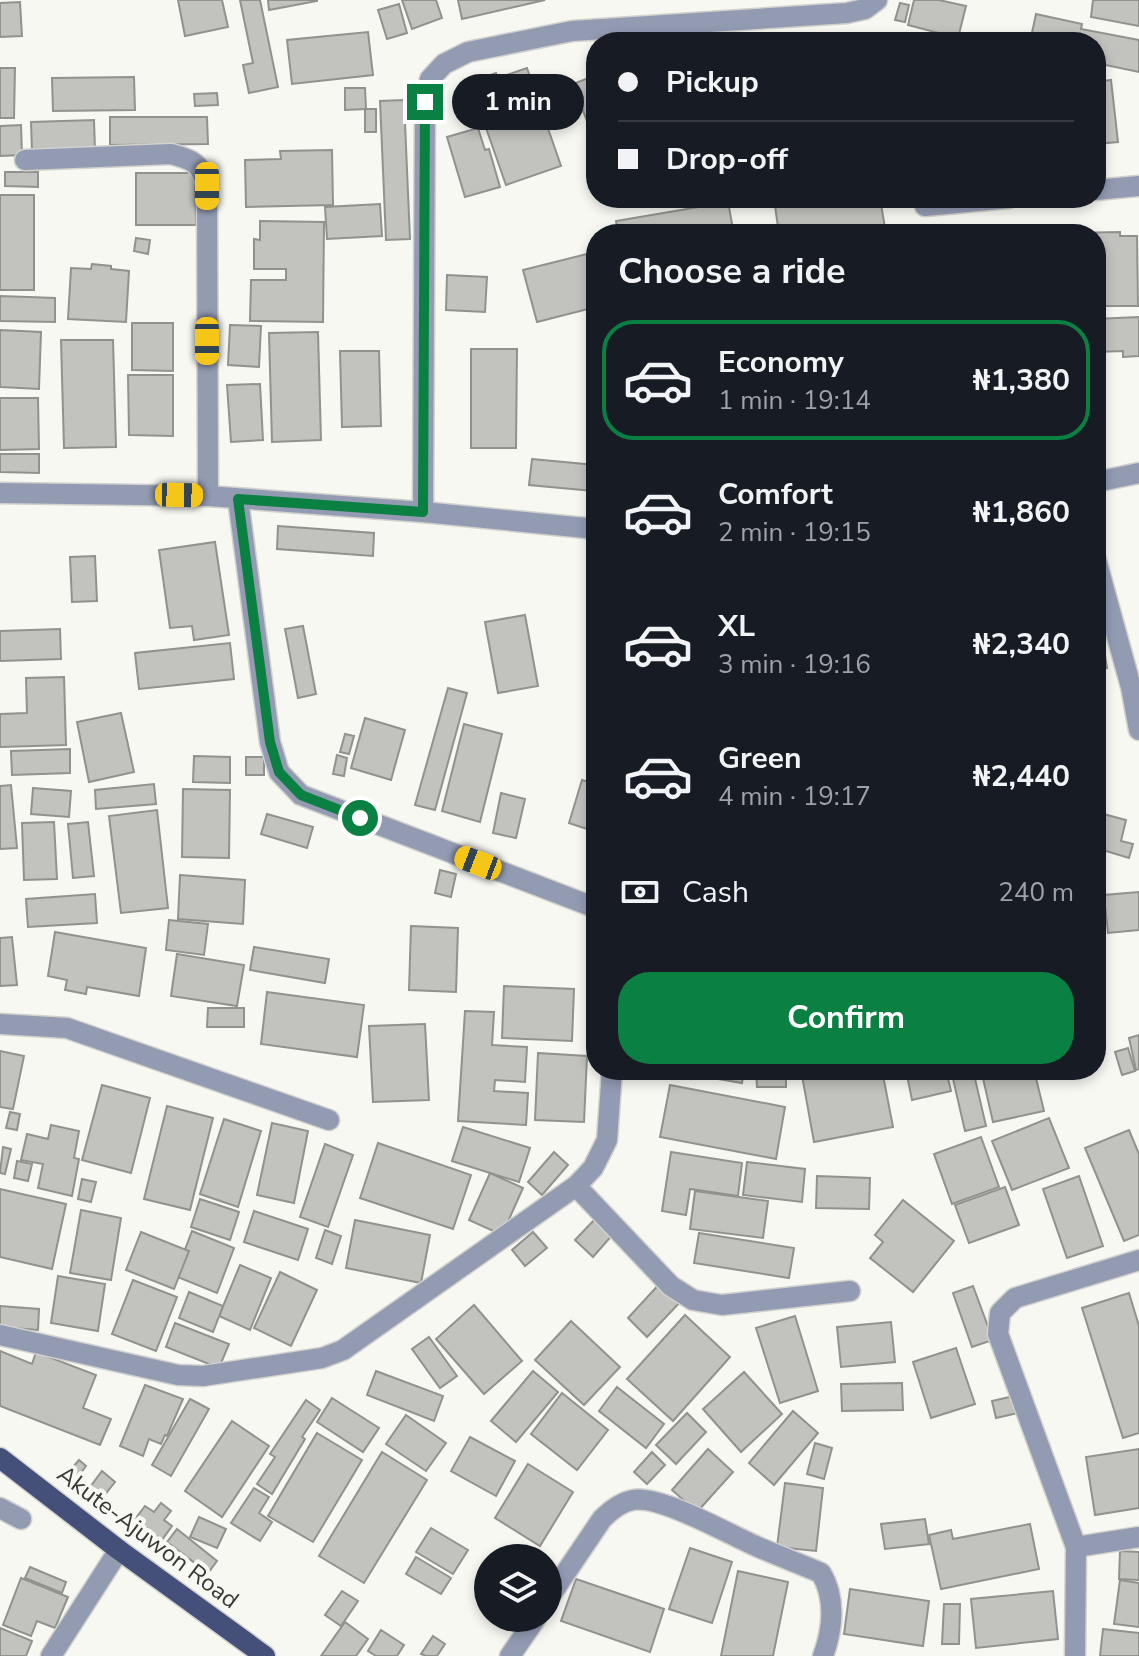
<!DOCTYPE html>
<meta charset="utf-8">
<style>
:root{--surface:#171b24;--page:#242831;--text:#f1f3f6;--muted:#9ea1a6;--line:#363941;--accent:#0b8043}
body{margin:0;font-family:"Nunito Sans",sans-serif;background:var(--page);color:var(--text);height:100vh;display:flex;flex-direction:column;font-size:30px;white-space:nowrap}
*{box-sizing:border-box;margin:0}
p{font-size:26px;color:var(--muted)}
.icon{flex:none;width:44px;height:44px;fill:none;stroke:currentColor;stroke-width:2;stroke-linecap:round;stroke-linejoin:round}
.map{position:relative;flex:1;overflow:hidden}
.drawer{position:absolute;left:586px;top:224px;width:520px;height:856px;display:flex;flex-direction:column;background:var(--surface);border-radius:32px;box-shadow:0 4px 12px #0003}
.drawer>*{flex:none}
.top-card{position:absolute;left:586px;top:32px;width:520px;height:176px;border-radius:32px;box-shadow:0 4px 12px #0003;display:grid;align-content:center;height:176px;padding:0 32px;background:var(--surface)}
.fabs{position:absolute;left:474px;top:1544px;display:grid;gap:16px}
.fabs a{display:grid;place-items:center;width:88px;height:88px;border-radius:50%;background:var(--surface);box-shadow:0 4px 12px #0003;font-size:40px}
.end{position:absolute;width:36px;height:36px;margin:-18px;border:10px solid #0b8043;background:#fff;box-shadow:0 0 0 4px #fff}
.from{border-radius:50%}
.bubble{position:absolute;height:56px;border-radius:28px;background:var(--surface);box-shadow:0 4px 12px #0003;font-size:26px;font-weight:700;line-height:56px;text-align:center}
.car{position:absolute;width:24px;height:48px;margin:-24px -12px;border-radius:10px;box-shadow:0 0 6px 2px #0007;background:linear-gradient(#f5c518 24%,#345 0 40%,#f5c518 0 76%,#345 0 86%,#f5c518 0)}
.top-card b{display:flex;align-items:center;gap:28px;height:76px;font-size:30px}
.top-card b+b{border-top:2px solid var(--line)}
.top-card i{width:20px;height:20px;background:var(--text)}
ul{padding:0;list-style:none}
li{display:flex;align-items:center;gap:24px;height:120px;margin:0 16px 12px;padding:0 16px;border:4px solid transparent;border-radius:32px}
li div{flex:1}
li b{display:block;font-size:30px}
li em{font-style:normal;font-weight:700}
li.active{border-color:var(--accent)}
li>.icon{width:72px;height:72px;stroke-width:1.5}
h2{padding:0 32px;font-size:36px;line-height:96px}
.pay{display:flex;align-items:center;gap:20px;height:88px;padding:0 32px;font-size:30px}
.pay p{margin-inline-start:auto}
.primary-button{display:flex;gap:16px;margin-top:auto;padding:16px 32px}
.primary-button a{flex:1;height:92px;border-radius:32px;background:var(--accent);color:#fff;font-size:32px;font-weight:700;line-height:92px;text-align:center}
.map>svg:first-child{display:block}
.building{fill:#c2c3be;stroke:#91928e;stroke-width:2}
.lines{fill:none;stroke-linecap:round;stroke-linejoin:round}
.minor-casing{stroke:#d1d2cd;stroke-width:23}
.major-casing{stroke:#d1d2cd;stroke-width:23}
.minor{stroke:#939bb3;stroke-width:20}
.major{stroke:#445079;stroke-width:20}
.route{stroke:#0b8043;stroke-width:10}
.labels{text-anchor:middle;dominant-baseline:central;stroke-width:8;stroke-linejoin:round;paint-order:stroke}
.street-label{font-size:24px;fill:#393a38;stroke:#f7f8f2}
</style>
<div class="map">
<svg width="1139" height="1656" viewBox="0 0 1139 1656">
<rect width="100%" height="100%" fill="#f7f8f2"/>
<g class="building">
<path d="M178,0h44l6,27 -43,9z"/>
<path d="M240,0h20l18,87 -29,6 -6,-28 10,-2z"/>
<path d="M268,0h49v1l-48,9z"/>
<path d="M402,0h34l6,18 -30,11z"/>
<path d="M458,0h87l-83,19z"/>
<path d="M914,0h25l27,6 -8,32 -50,-13z"/>
<path d="M1093,0h46v26l-48,-9z"/>
<path d="M20,2l2,34 -22,1v-34z"/>
<path d="M900,3l9,2 -4,17 -10,-2z"/>
<path d="M399,4l8,29 -20,6 -9,-29z"/>
<path d="M1036,14l46,10 -1,5 58,11v32l-43,-9v-21h-66z"/>
<path d="M368,32l5,43 -81,9 -5,-44z"/>
<path d="M0,68h15l-1,50h-14z"/>
<path d="M527,68l34,98 -55,19 -36,-103 26,-9 2,5z"/>
<path d="M596,75v70l-23,-61z"/>
<path d="M134,77l1,33 -82,1 -1,-33z"/>
<path d="M1111,80l7,62 -22,2v-62z"/>
<path d="M345,88h20l1,21 -21,1z"/>
<path d="M217,93l1,12 -23,1 -1,-12z"/>
<path d="M404,100l6,139 -24,1 -6,-139z"/>
<rect x="365" y="109" width="11" height="23"/>
<path d="M110,117h97l1,27 -98,1z"/>
<path d="M94,120l1,30 -63,2 -1,-30z"/>
<path d="M21,125l1,30 -22,1v-30z"/>
<path d="M478,128l7,22 4,-1 11,38 -35,10 -18,-60z"/>
<path d="M332,150l1,55 -87,2 -1,-47 36,-1 -1,-8z"/>
<path d="M5,172h33v15l-33,-1z"/>
<path d="M136,173h59l1,52h-60z"/>
<rect x="0" y="195" width="34" height="95"/>
<path d="M823,198h57l6,36h-107l-4,-28z"/>
<path d="M728,202l6,32h-116l-2,-13z"/>
<path d="M380,204l2,32 -55,3 -2,-32z"/>
<path d="M260,221l64,1 -1,100 -73,-1 1,-41h35v-11h-32v-30l6,1z"/>
<path d="M1120,232v4h17l1,70h-42v-72l-29,-1z"/>
<path d="M136,238l14,2 -2,14 -14,-3z"/>
<path d="M591,253l5,21v33l-59,15 -14,-52z"/>
<path d="M92,264l19,2v3l18,2 -3,51 -58,-3 3,-51 20,1z"/>
<path d="M447,275l40,2 -2,35 -39,-2z"/>
<path d="M0,296l55,2v24l-55,-1z"/>
<path d="M1139,317v39l-16,1v-6l-27,1v-33z"/>
<path d="M132,323h41v48l-41,-1z"/>
<path d="M230,325l31,1 -2,41 -31,-2z"/>
<path d="M0,330l41,2 -2,57 -39,-2z"/>
<path d="M318,332l3,108 -49,2 -3,-109z"/>
<path d="M61,340h52l3,107 -52,1z"/>
<path d="M471,349h46l-1,99h-45z"/>
<path d="M340,351h39l2,75 -39,1z"/>
<path d="M128,375h45v61l-44,-1z"/>
<path d="M260,384l3,56 -32,2 -4,-57z"/>
<path d="M0,398h38l1,51 -39,1z"/>
<path d="M0,454h39v19l-39,-1z"/>
<path d="M532,459l63,6 -2,26 -64,-6z"/>
<path d="M278,526l96,7 -1,23 -96,-7z"/>
<path d="M215,542l14,93 -35,5 -2,-14 -22,2 -11,-78z"/>
<path d="M95,556l2,45 -25,1 -2,-45z"/>
<path d="M525,615l13,71 -40,7 -13,-71z"/>
<path d="M303,626l13,68 -18,4 -13,-69z"/>
<path d="M60,629l1,30 -61,2v-30z"/>
<path d="M1102,636l5,32 -11,1v-32z"/>
<path d="M230,643l4,36 -95,10 -4,-36z"/>
<path d="M64,677l2,68 -66,2v-33l27,-1 -1,-35z"/>
<path d="M448,688l19,5 -32,117 -20,-5z"/>
<path d="M121,713l13,59 -45,10 -12,-60z"/>
<path d="M365,718l40,12 -14,50 -40,-12z"/>
<path d="M464,724l38,10 -22,88 -38,-11z"/>
<path d="M345,734l9,2 -5,18 -9,-2z"/>
<path d="M70,749v24l-58,2 -1,-24z"/>
<path d="M337,755l10,3 -3,18 -11,-2z"/>
<path d="M194,756l36,1v26l-37,-1z"/>
<rect x="246" y="757" width="18" height="18"/>
<path d="M582,780l14,4v24l-6,22 -21,-7z"/>
<path d="M154,784l2,20 -60,5 -1,-19z"/>
<path d="M11,785l6,63 -17,1v-63z"/>
<path d="M33,788l38,3 -2,26 -38,-3z"/>
<path d="M183,789l47,1 -1,68 -47,-1z"/>
<path d="M501,793l24,6 -9,39 -23,-5z"/>
<path d="M157,810l11,98 -47,5 -12,-97z"/>
<path d="M1096,812l30,8 -5,21 12,3 -4,14 -33,-10z"/>
<path d="M267,814l46,13 -6,21 -46,-14z"/>
<path d="M54,822l3,57 -33,1 -2,-57z"/>
<path d="M88,822l6,54 -21,2 -5,-54z"/>
<path d="M440,870l16,4 -5,23 -16,-4z"/>
<path d="M180,875l65,5 -2,44 -65,-5z"/>
<path d="M1139,892v38l-31,3 -4,-38z"/>
<path d="M95,894l2,29 -69,4 -2,-28z"/>
<path d="M169,920l39,4 -4,31 -38,-5z"/>
<path d="M411,926l47,2 -2,64 -47,-2z"/>
<path d="M55,932l91,16 -7,48 -52,-9 -1,7 -21,-4 2,-10 -19,-4z"/>
<path d="M12,937l5,48 -17,1v-48z"/>
<path d="M254,947l75,12 -4,24 -75,-13z"/>
<path d="M177,954l67,11 -7,41 -66,-10z"/>
<path d="M504,986l70,3 -2,52 -70,-3z"/>
<path d="M267,992l97,13 -7,52 -96,-13z"/>
<path d="M208,1008h36v19h-37z"/>
<path d="M465,1011l29,1 -2,33 35,2 -2,35 -30,-2 -1,11 34,2 -2,32 -68,-4z"/>
<path d="M425,1024l4,76 -56,2 -4,-76z"/>
<path d="M1139,1035v34l-3,1 -7,-32z"/>
<path d="M1128,1048l7,23 -13,4 -7,-23z"/>
<path d="M0,1051l24,5 -11,53 -13,-2z"/>
<path d="M538,1053l49,3 -3,66 -49,-2z"/>
<path d="M666,1070h78l-2,13z"/>
<path d="M756,1070h30v17h-29z"/>
<path d="M801,1070h81l11,57 -79,15z"/>
<path d="M906,1070h40l5,21 -39,9z"/>
<path d="M951,1070h22l13,56 -21,5z"/>
<path d="M1001,1070h33l10,41 -51,11 -11,-48z"/>
<path d="M102,1085l48,13 -19,75 -49,-13z"/>
<path d="M670,1085l115,22 -9,52 -116,-22z"/>
<path d="M167,1106l46,12 -23,92 -46,-11z"/>
<path d="M10,1112l10,2 -3,16 -11,-2z"/>
<path d="M1049,1118l20,50 -57,22 -20,-49z"/>
<path d="M224,1119l37,12 -23,76 -38,-13z"/>
<path d="M272,1123l36,8 -14,72 -37,-8z"/>
<path d="M51,1125l28,6 -5,27 5,1 -7,37 -34,-8 5,-24 -22,-4 6,-26 21,5z"/>
<path d="M463,1127l67,21 -11,34 -67,-21z"/>
<path d="M1129,1130l10,24v81l-15,6 -39,-93z"/>
<path d="M981,1137l18,50 -47,17 -18,-50z"/>
<path d="M378,1143l93,32 -18,54 -93,-31z"/>
<path d="M325,1144l28,11 -25,72 -28,-10z"/>
<path d="M3,1147l8,2 -6,25 -5,-1z"/>
<path d="M554,1152l14,13 -26,30 -14,-13z"/>
<path d="M671,1152l71,11 -4,33 -48,-7 -4,26 -24,-4z"/>
<path d="M17,1161l15,3 -4,17 -14,-3z"/>
<path d="M747,1162l58,7 -3,33 -59,-7z"/>
<path d="M490,1173l33,15 -21,47 -33,-15z"/>
<path d="M817,1176l53,2 -1,31 -53,-1z"/>
<path d="M1079,1176l24,70 -36,12 -24,-69z"/>
<path d="M82,1179l14,3 -5,20 -13,-3z"/>
<path d="M1005,1187l14,38 -50,18 -14,-38z"/>
<path d="M0,1189l66,15 -14,65 -52,-12z"/>
<path d="M695,1191l73,10 -5,37 -73,-9z"/>
<path d="M200,1199l39,13 -9,28 -39,-13z"/>
<path d="M903,1200l51,41 -41,51 -43,-34 13,-16 -8,-7z"/>
<path d="M81,1210l40,8 -10,62 -41,-7z"/>
<path d="M254,1211l54,18 -10,31 -54,-18z"/>
<path d="M597,1217l17,16 -21,24 -18,-17z"/>
<path d="M355,1220l75,15 -9,48 -75,-15z"/>
<path d="M325,1230l16,6 -9,28 -16,-6z"/>
<path d="M192,1231l42,17 -17,45 -42,-17z"/>
<path d="M141,1232l48,19 -15,38 -48,-19z"/>
<path d="M533,1232l14,16 -22,18 -13,-16z"/>
<path d="M699,1233l95,15 -5,30 -95,-15z"/>
<path d="M240,1265l31,13 -21,52 -31,-14z"/>
<path d="M280,1272l37,18 -26,56 -37,-18z"/>
<path d="M58,1276l47,8 -7,47 -47,-8z"/>
<path d="M133,1280l44,17 -21,54 -44,-17z"/>
<path d="M663,1280l20,19 -36,38 -19,-19z"/>
<path d="M973,1286l20,54 -21,7 -19,-54z"/>
<path d="M189,1292l34,14 -10,26 -34,-14z"/>
<path d="M1129,1293l10,33v107l-16,5 -41,-130z"/>
<path d="M474,1305l48,56 -38,33 -48,-55z"/>
<path d="M0,1306l39,3 -1,21 -38,-3z"/>
<path d="M685,1315l45,42 -57,64 -46,-42z"/>
<path d="M795,1316l23,75 -38,12 -24,-75z"/>
<path d="M571,1321l49,46 -36,38 -49,-45z"/>
<path d="M891,1322l4,40 -54,5 -4,-40z"/>
<path d="M175,1323l54,21 -10,24 -53,-21z"/>
<path d="M429,1337l28,39 -17,12 -28,-39z"/>
<path d="M956,1348l19,56 -44,14 -18,-56z"/>
<path d="M0,1351l32,13 4,-12 60,23 -13,33 28,11 -11,26 -100,-39z"/>
<path d="M376,1371l67,25 -9,25 -67,-26z"/>
<path d="M533,1371l25,21 -42,50 -25,-21z"/>
<path d="M744,1372l38,42 -41,38 -38,-43z"/>
<path d="M902,1383l1,27 -61,1 -1,-27z"/>
<path d="M145,1385l38,14 -16,37 -2,-1 -4,9 -12,-5 -6,17 -23,-10z"/>
<path d="M617,1387l47,37 -18,24 -47,-37z"/>
<path d="M562,1393l46,37 -31,40 -46,-36z"/>
<path d="M1014,1396l4,17 -22,5 -4,-17z"/>
<path d="M332,1398l47,30 -16,24 -46,-30z"/>
<path d="M190,1399l19,10 -38,67 -19,-11z"/>
<path d="M306,1400l14,10 -18,27 3,2 -33,55 -15,-10 18,-27 -5,-3z"/>
<path d="M793,1411l25,22 -44,52 -25,-22z"/>
<path d="M687,1413l19,19 -30,32 -20,-19z"/>
<path d="M406,1415l40,28 -20,28 -40,-27z"/>
<path d="M232,1421l37,25 -47,71 -37,-26z"/>
<path d="M317,1433l45,27 -49,82 -45,-26z"/>
<path d="M470,1437l45,24 -19,35 -45,-25z"/>
<path d="M815,1443l17,5 -8,31 -17,-5z"/>
<path d="M708,1449l25,23 -36,40 -25,-22z"/>
<path d="M1139,1449v59l-44,7 -9,-58z"/>
<path d="M382,1452l45,28 -63,103 -45,-27z"/>
<path d="M652,1452l13,13 -18,19 -13,-12z"/>
<path d="M79,1460l7,6 -11,15 -8,-7z"/>
<path d="M528,1464l45,28 -33,54 -45,-28z"/>
<path d="M102,1471l13,11 -12,15 -13,-10z"/>
<path d="M785,1483l38,5 -7,63 -39,-4z"/>
<path d="M254,1488l15,9 -10,16 13,9 -12,19 -29,-18z"/>
<path d="M161,1503l10,8 -7,9 8,6 -10,14 -27,-21 10,-13 9,6z"/>
<path d="M199,1517l27,12 -9,19 -27,-11z"/>
<path d="M925,1519l4,25 -44,5 -4,-25z"/>
<path d="M1030,1524l9,45 -98,20 -12,-54 22,-5 2,9z"/>
<path d="M431,1528l37,22 -15,24 -37,-22z"/>
<path d="M177,1529l40,32 -9,12 -41,-31z"/>
<path d="M690,1548l42,14 -20,61 -43,-14z"/>
<path d="M1120,1551l19,1v28l-20,-1z"/>
<path d="M416,1557l35,21 -10,16 -35,-20z"/>
<path d="M30,1567l36,15 -4,11 -37,-15z"/>
<path d="M738,1571l50,11 -15,74h-52z"/>
<path d="M21,1578l47,19 -13,31 -18,-7 -6,15 -28,-11z"/>
<path d="M576,1579l88,30 -14,43 -89,-31z"/>
<path d="M1120,1580l19,3v44l-25,-3z"/>
<path d="M850,1589l79,12 -6,45 -79,-12z"/>
<path d="M342,1591l16,10 -17,25 -16,-11z"/>
<path d="M1053,1591l5,48 -82,9 -5,-49z"/>
<path d="M944,1604h16l-1,40h-17z"/>
<path d="M345,1622l23,17 -12,17h-35z"/>
<path d="M0,1628l32,13 -6,15h-26z"/>
<path d="M1103,1629l36,4v23h-39z"/>
<path d="M381,1630l23,15 -7,11h-21l-8,-5z"/>
<path d="M433,1636l12,8 -8,12h-11l-5,-2z"/>
</g>
<g class="lines">
<g class="minor-casing">
<g id="minor">
<path d="M25,160l146,-6c23,6 29,9 36,32l1,310"/>
<path d="M1096,190l43,-4"/>
<path d="M925,206l84,-8"/>
<path d="M1096,482l43,-9"/>
<path d="M0,493l208,3 215,16 173,17"/>
<path d="M238,499l32,243 9,30 22,23 295,113"/>
<path d="M423,512l2,-410 5,-23 14,-15 24,-12 104,-21 275,-18 18,-4 12,-9"/>
<path d="M1096,560l35,127 8,43"/>
<path d="M0,1024l67,4 262,92"/>
<path d="M576,1186l95,100 22,14 29,5 128,-14"/>
<path d="M0,1335l178,40 25,1 119,-18 21,-8 233,-164 17,-18 14,-28 5,-70"/>
<path d="M0,1508l21,11"/>
<path d="M1076,1547l63,-10"/>
<path d="M548,1599l54,-80c8,-8 19,-17 31,-19 28,-5 97,35 125,47 21,9 42,17 63,26 15,25 12,56 2,83"/>
<path d="M51,1656l68,-106"/>
<path d="M510,1656l26,-38"/>
<path d="M1075,1656l1,-109 -78,-213 2,-21 15,-15 124,-38"/>
</g>
</g>
<g class="major-casing">
<path id="major" d="M0,1458l119,92 146,106"/>
</g>
<use href="#minor" class="minor"/>
<use href="#major" class="major"/>
</g>
<g class="lines">
<path class="route" d="M360,818l-59,-23 -22,-23 -9,-30 -32,-243 185,13 2,-410"/>
</g>
<g class="labels">
<g class="street-label">
<text transform="translate(148 1537) rotate(37)">Akute-Ajuwon Road</text>
</g>
</g>
</svg>
<div class="fabs">
<a><svg class="icon" aria-label="layers" viewBox="0 0 24 24"><path d="M12 4l9 5-9 5-9-5zM3 14l9 5 9-5"/></svg></a>
</div>
<i class="end from" style="left:360px;top:818px"></i>
<i class="end" style="left:425px;top:102px"></i>
<div class="bubble" style="left:452px;top:74px;width:132px">1 min</div>
<i class="car" style="left:207px;top:186px;rotate:180deg"></i>
<i class="car" style="left:207px;top:341px;rotate:180deg"></i>
<i class="car" style="left:179px;top:495px;rotate:91deg"></i>
<i class="car" style="left:478px;top:863px;rotate:291deg"></i>
<div class="top-card">
<b><i class="from"></i>Pickup</b>
<b><i></i>Drop-off</b>
</div>
<section class="drawer">
<h2>Choose a ride</h2>
<ul>
<li class="active"><svg class="icon" aria-label="car" viewBox="0 0 24 24"><path d="M5 17H2v-5l4-1 3-4h7l3 4 3 1v5h-3M9 17h6M6 11h13"/><circle cx="7" cy="17" r="2"/><circle cx="17" cy="17" r="2"/></svg><div><b>Economy</b><p>1 min · 19:14</p></div><em>₦1,380</em></li>
<li><svg class="icon" aria-label="car" viewBox="0 0 24 24"><path d="M5 17H2v-5l4-1 3-4h7l3 4 3 1v5h-3M9 17h6M6 11h13"/><circle cx="7" cy="17" r="2"/><circle cx="17" cy="17" r="2"/></svg><div><b>Comfort</b><p>2 min · 19:15</p></div><em>₦1,860</em></li>
<li><svg class="icon" aria-label="car" viewBox="0 0 24 24"><path d="M5 17H2v-5l4-1 3-4h7l3 4 3 1v5h-3M9 17h6M6 11h13"/><circle cx="7" cy="17" r="2"/><circle cx="17" cy="17" r="2"/></svg><div><b>XL</b><p>3 min · 19:16</p></div><em>₦2,340</em></li>
<li><svg class="icon" aria-label="car" viewBox="0 0 24 24"><path d="M5 17H2v-5l4-1 3-4h7l3 4 3 1v5h-3M9 17h6M6 11h13"/><circle cx="7" cy="17" r="2"/><circle cx="17" cy="17" r="2"/></svg><div><b>Green</b><p>4 min · 19:17</p></div><em>₦2,440</em></li>
</ul>
<div class="pay"><svg class="icon" aria-label="cash" viewBox="0 0 24 24"><path d="M3 7h18v10H3z"/><circle cx="12" cy="12" r="2"/></svg>Cash<p>240 m</p></div>
<div class="primary-button"><a>Confirm</a></div>
</section>
</div>
